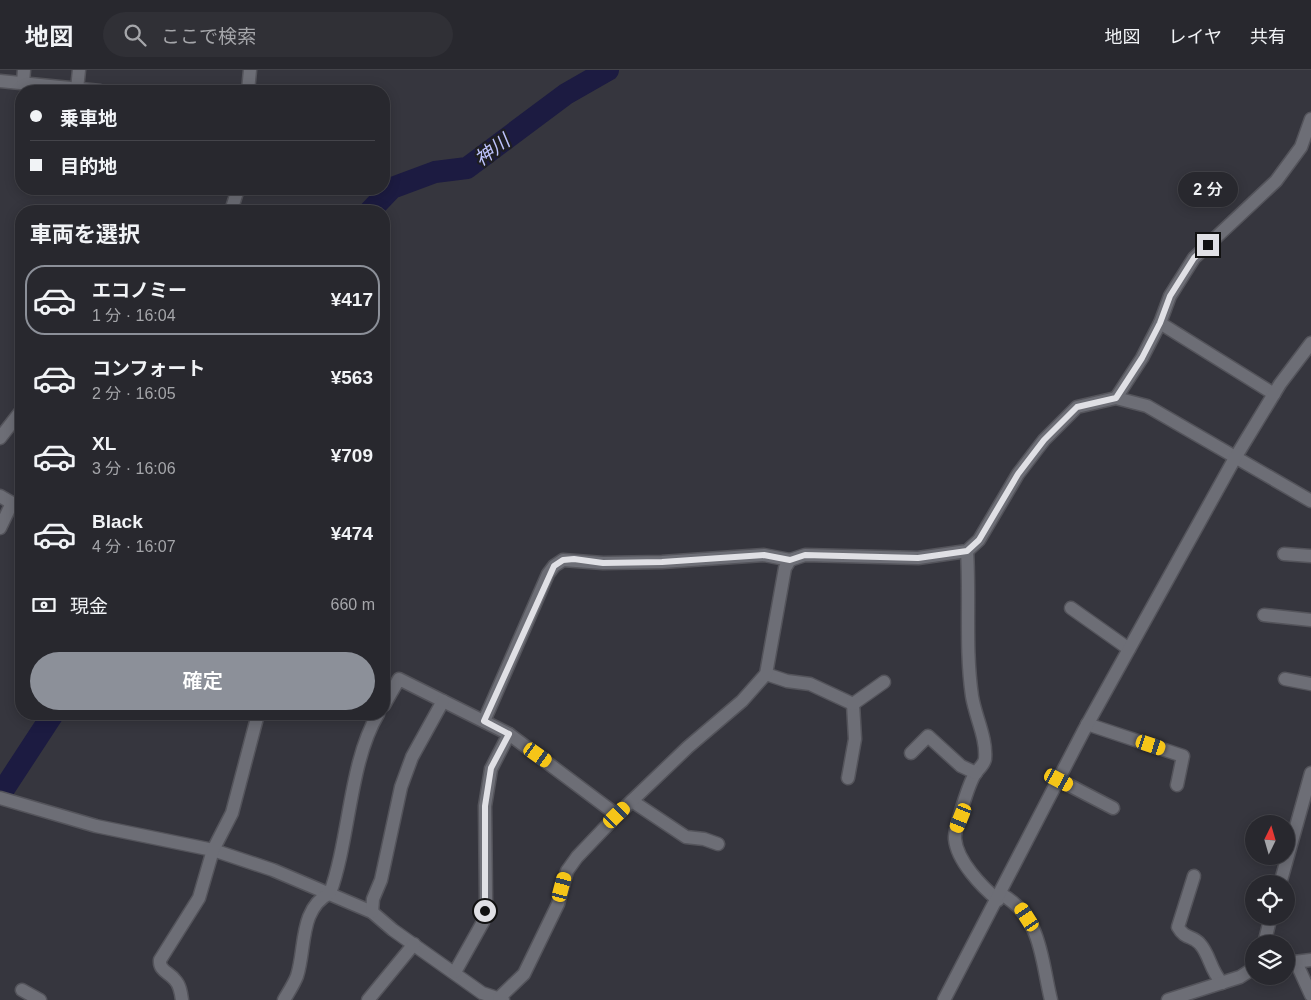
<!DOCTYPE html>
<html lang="ja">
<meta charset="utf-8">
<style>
:root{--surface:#28282e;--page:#303036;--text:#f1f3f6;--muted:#a5a6aa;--line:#44444a;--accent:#8c9099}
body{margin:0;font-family:Helvetica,"Noto Sans JP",sans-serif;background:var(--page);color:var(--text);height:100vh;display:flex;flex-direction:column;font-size:19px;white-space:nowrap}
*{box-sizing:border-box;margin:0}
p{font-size:16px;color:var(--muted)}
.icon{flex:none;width:28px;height:28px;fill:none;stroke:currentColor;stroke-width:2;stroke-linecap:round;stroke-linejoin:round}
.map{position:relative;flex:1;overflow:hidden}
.drawer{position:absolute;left:15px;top:135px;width:375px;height:515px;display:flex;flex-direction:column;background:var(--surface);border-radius:20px;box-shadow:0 2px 12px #0003,0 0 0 1px var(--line)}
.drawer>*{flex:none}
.top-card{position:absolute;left:15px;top:15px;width:375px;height:110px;border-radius:20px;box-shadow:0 2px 12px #0003,0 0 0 1px var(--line);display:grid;align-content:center;height:110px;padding:0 15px;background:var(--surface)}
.needle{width:32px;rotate:5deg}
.tools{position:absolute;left:1245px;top:745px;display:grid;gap:10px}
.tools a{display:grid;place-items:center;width:50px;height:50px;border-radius:50%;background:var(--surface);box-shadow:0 2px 12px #0003,0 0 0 1px var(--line);font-size:25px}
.end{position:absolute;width:22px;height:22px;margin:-11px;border:6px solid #e0e0e5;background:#111;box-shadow:0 0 0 2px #111}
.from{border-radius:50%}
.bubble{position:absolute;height:35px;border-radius:18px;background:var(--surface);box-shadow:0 2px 12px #0003,0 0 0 1px var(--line);font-size:16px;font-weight:600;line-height:35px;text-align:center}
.car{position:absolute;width:15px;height:30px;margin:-15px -8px;border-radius:6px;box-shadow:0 0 4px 1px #0007;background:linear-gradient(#f5c518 24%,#345 0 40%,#f5c518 0 76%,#345 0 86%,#f5c518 0)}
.top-card b{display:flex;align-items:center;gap:18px;height:48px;font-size:19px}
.top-card b+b{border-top:1px solid var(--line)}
.top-card i{width:12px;height:12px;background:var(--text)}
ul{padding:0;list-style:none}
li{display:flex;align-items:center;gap:15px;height:70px;margin:0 10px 8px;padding:0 5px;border:2px solid transparent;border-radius:20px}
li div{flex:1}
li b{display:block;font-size:19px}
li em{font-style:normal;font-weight:600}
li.active{border-color:var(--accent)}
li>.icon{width:45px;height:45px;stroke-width:1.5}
h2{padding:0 15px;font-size:22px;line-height:60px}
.pay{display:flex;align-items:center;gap:12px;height:55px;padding:0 15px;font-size:19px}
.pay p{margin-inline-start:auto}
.cta{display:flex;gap:10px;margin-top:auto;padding:10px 15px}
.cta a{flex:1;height:58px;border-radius:30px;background:var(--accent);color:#fff;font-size:20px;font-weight:600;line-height:58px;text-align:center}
header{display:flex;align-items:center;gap:30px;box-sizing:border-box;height:70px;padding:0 25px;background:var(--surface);border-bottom:1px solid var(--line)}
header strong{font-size:24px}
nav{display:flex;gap:28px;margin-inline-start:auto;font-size:18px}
.search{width:350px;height:45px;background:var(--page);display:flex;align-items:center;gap:12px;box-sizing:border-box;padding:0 18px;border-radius:28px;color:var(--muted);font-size:19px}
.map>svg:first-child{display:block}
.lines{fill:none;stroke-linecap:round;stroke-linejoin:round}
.river{stroke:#1c1b41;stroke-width:22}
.minor-casing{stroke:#54545b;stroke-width:15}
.minor{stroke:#6d6e76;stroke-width:12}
.route{stroke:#e0e0e5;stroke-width:6}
.labels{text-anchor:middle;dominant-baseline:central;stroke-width:4.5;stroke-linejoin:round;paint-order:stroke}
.water-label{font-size:19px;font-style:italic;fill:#bdc2fb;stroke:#1e1e22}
</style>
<header>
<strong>地図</strong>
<div class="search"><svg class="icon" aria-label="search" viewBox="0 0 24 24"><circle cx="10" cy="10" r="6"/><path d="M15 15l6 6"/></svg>ここで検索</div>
<nav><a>地図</a><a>レイヤ</a><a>共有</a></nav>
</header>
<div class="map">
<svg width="1311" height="930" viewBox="0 0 1311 930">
<rect width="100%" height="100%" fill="#36363e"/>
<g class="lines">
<g class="river">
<path d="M370,141l22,-23 43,-16 32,-4 99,-74 42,-24"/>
<path d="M0,725l53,-81"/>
</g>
<g class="minor-casing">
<g id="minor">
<path d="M0,11l100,10"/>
<path d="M23,13l1,-13"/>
<path d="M77,19l2,-19"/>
<path d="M248,21l2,-21"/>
<path d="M231,141l7,-22"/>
<path d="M1160,253l114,71"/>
<path d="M1116,328l26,-40 18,-35 10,-27 24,-38 82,-77 25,-34 10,-28"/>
<path d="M0,368l21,-27"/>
<path d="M0,426l12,7 -12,25"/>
<path d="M967,481c3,48 -2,97 5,145 3,20 15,42 13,63 -1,6 -7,10 -10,15 -6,9 -21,56 -20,65 2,22 27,48 43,61"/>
<path d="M1284,484l27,2"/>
<path d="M1071,538l58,41"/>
<path d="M1264,545l47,5"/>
<path d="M766,604l21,7 23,3 43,20 2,35 -7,39"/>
<path d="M1285,609l26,5"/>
<path d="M853,634l31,-22"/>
<path d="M384,635l15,-26 110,55 108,81"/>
<path d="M484,651l64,-147 6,-8 9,-6 40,3 59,-1 102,-7 26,5"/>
<path d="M1087,654l96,32 -6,29"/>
<path d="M911,683l17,-17 33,30 15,7"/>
<path d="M1059,710l54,28"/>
<path d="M0,728l96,28 117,24 60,20 99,42 21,18 89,63 21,7"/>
<path d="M632,731l54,36 18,2 14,5"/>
<path d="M1194,806l-16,51c7,13 15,8 22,17 10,11 10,26 22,39"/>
<path d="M1280,814l31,-111"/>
<path d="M1001,824c41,23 40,65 50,106"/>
<path d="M372,842l1,-13 8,-19 20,-93 11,-30 31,-56"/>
<path d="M1264,874l7,-28"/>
<path d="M1296,892l15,33"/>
<path d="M1286,893l25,-3"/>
<path d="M455,902l28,-50 3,-22 -1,-94 6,-37 18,-35"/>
<path d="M22,920l18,10"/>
<path d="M499,928l25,-24 34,-70 9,-33 10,-14 40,-42 71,-68 54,-46 24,-27 19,-106 5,-8 15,-5 113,3 49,-7 12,-11 39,-66 26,-34 33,-33 39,-9 31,8 164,95"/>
<path d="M182,930c-1,-7 -2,-15 -7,-20 -6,-8 -16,-9 -15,-20l39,-62 14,-48 19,-37 26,-99"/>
<path d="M284,930c4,-7 10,-16 13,-24 9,-28 2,-67 33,-83 20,-55 19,-130 48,-179"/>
<path d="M368,930l46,-56"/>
<path d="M944,930l139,-268 152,-274 45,-74 31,-41"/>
<path d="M1168,930l72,-23 14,-9"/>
</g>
</g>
<use href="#minor" class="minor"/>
</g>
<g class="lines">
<path class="route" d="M485,841v-105l6,-38 18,-34 -25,-13 70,-155 9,-6 11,-1 29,4 59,-1 102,-7 26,5 15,-5 113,3 49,-7 12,-11 39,-66 26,-34 33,-33 39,-9 26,-40 18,-35 10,-27 24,-38 14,-13"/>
</g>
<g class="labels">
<g class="water-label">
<text transform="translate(492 80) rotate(-37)">神川</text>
</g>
</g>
</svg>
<div class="tools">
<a><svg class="needle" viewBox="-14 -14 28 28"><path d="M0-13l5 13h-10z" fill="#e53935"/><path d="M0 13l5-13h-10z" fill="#a5a6aa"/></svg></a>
<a><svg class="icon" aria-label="locate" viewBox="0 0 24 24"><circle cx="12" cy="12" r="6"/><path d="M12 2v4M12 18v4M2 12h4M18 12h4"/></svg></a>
<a><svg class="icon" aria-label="layers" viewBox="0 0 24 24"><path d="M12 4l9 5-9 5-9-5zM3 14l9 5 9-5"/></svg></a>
</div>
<i class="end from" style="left:485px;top:841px"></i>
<i class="end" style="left:1208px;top:175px"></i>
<div class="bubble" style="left:1178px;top:102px;width:60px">2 分</div>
<i class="car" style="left:1151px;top:675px;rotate:108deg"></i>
<i class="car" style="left:538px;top:685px;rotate:125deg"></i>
<i class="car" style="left:1059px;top:710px;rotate:118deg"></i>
<i class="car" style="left:617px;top:745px;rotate:46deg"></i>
<i class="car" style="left:961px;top:748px;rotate:202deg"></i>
<i class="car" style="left:562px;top:817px;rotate:15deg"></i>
<i class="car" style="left:1027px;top:847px;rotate:327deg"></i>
<div class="top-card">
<b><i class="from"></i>乗車地</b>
<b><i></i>目的地</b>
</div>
<section class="drawer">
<h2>車両を選択</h2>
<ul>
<li class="active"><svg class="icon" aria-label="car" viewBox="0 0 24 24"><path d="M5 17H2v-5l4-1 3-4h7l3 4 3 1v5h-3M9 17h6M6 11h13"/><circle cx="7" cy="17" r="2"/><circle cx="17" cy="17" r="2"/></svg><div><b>エコノミー</b><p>1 分 · 16:04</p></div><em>¥417</em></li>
<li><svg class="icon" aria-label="car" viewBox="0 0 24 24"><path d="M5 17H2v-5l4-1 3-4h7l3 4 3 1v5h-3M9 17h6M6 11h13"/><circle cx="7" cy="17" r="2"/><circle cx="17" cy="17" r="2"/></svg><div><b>コンフォート</b><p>2 分 · 16:05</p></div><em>¥563</em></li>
<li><svg class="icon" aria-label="car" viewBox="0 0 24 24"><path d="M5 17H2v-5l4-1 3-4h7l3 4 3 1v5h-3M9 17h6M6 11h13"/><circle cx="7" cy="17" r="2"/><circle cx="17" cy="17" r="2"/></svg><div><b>XL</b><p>3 分 · 16:06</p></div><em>¥709</em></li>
<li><svg class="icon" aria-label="car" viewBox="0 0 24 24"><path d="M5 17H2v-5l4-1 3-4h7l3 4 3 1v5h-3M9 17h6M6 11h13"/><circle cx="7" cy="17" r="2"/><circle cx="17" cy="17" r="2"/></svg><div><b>Black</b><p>4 分 · 16:07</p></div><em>¥474</em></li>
</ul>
<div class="pay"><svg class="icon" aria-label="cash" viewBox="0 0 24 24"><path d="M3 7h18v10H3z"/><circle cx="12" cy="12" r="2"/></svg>現金<p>660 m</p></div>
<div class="cta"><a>確定</a></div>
</section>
</div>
